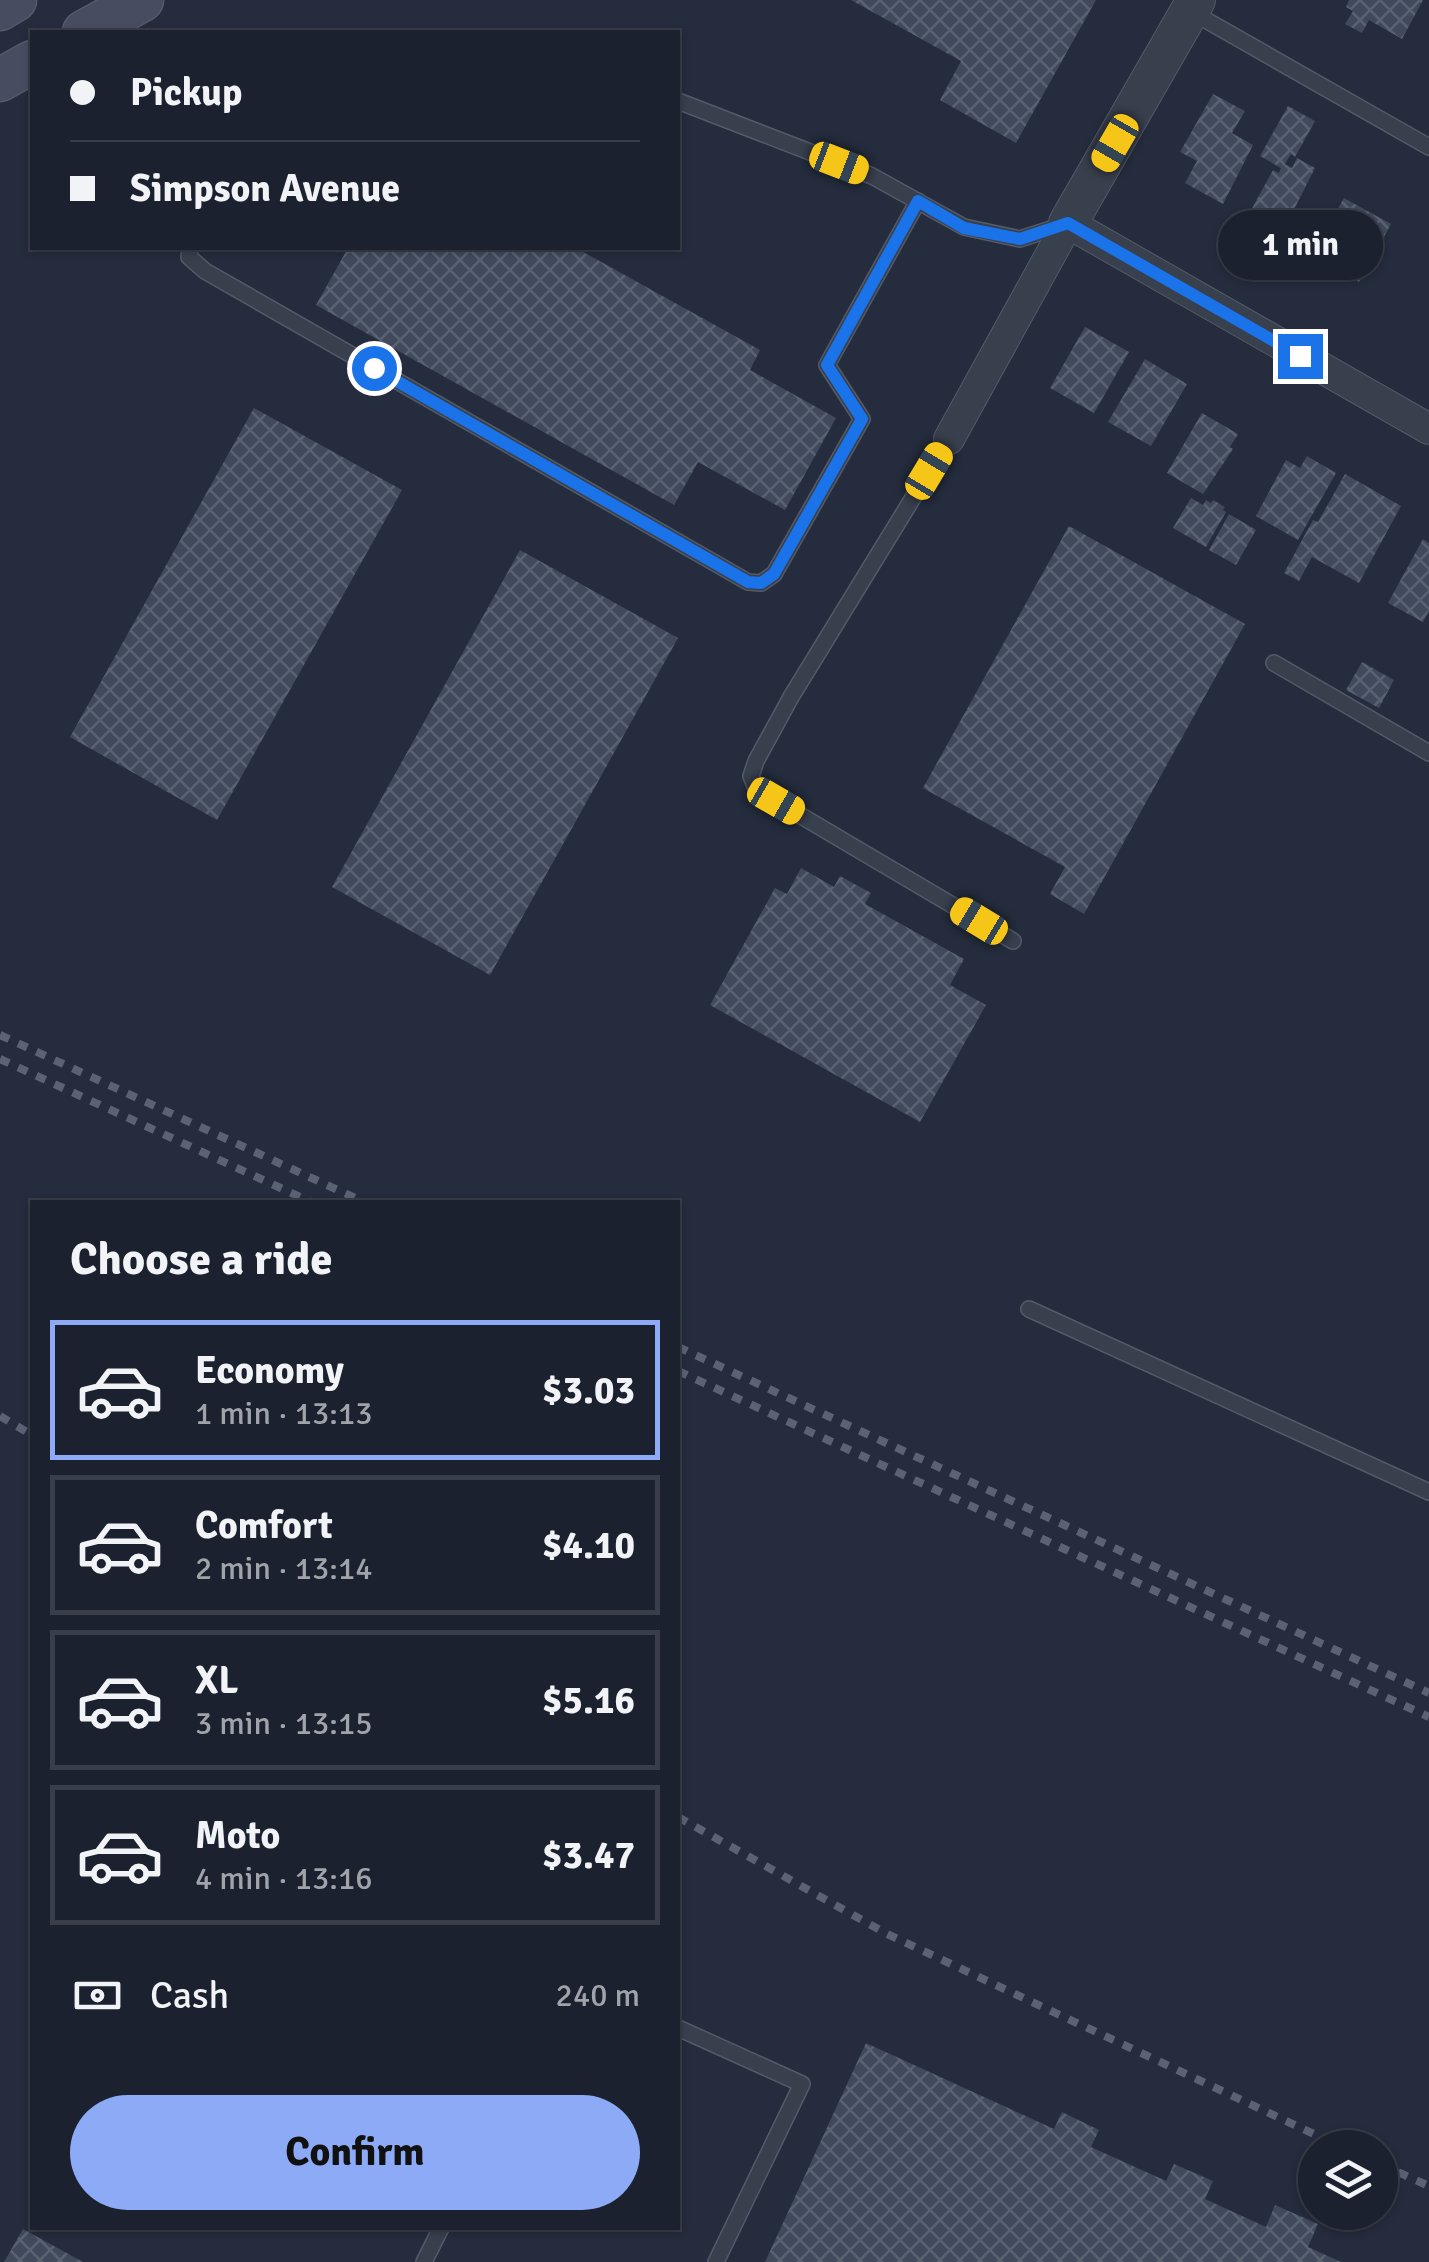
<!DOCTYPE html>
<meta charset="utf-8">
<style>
:root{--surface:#1b212e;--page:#282e3a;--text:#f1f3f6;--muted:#a0a3aa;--line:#393e4a;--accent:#8caaf5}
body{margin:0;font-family:Signika,sans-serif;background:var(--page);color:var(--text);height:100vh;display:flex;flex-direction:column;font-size:38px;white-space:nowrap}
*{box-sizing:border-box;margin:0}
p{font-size:32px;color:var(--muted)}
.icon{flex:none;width:55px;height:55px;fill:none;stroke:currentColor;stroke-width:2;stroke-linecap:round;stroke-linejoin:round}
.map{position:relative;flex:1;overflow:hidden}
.drawer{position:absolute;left:30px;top:1200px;width:650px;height:1030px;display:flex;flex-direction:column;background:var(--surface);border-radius:0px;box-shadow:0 2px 8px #0004,0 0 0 2px var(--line)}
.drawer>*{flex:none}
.hud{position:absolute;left:30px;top:30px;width:650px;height:220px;border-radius:0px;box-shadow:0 2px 8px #0004,0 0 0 2px var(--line);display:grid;align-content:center;height:220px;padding:0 40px;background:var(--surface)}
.buttons{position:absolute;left:1298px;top:2130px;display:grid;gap:20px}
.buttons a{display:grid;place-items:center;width:100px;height:100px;border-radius:50%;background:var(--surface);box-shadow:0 2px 8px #0004,0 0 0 2px var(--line);font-size:50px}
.end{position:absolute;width:45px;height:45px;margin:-22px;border:12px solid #1a73e8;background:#fff;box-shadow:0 0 0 5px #fff}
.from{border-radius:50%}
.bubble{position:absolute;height:70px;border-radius:35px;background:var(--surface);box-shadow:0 2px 8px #0004,0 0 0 2px var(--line);font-size:32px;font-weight:800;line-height:70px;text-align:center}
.car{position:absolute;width:30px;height:60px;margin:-30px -15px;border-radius:12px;box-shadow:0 0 8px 2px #0007;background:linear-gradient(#f5c518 24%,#345 0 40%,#f5c518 0 76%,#345 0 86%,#f5c518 0)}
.hud b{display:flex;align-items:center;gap:35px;height:95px;font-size:38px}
.hud b+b{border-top:2px solid var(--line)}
.hud i{width:25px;height:25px;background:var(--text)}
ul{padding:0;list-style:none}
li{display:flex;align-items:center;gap:30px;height:140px;margin:0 20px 15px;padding:0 20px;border:5px solid var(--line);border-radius:0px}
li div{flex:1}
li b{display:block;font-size:38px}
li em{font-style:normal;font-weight:800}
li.active{border-color:var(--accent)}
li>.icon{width:90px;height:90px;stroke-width:1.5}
h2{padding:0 40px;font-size:45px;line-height:120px}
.pay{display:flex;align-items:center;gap:25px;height:110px;padding:0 40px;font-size:38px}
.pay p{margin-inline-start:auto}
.primary-button{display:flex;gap:20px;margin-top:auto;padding:20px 40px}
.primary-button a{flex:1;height:115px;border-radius:60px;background:var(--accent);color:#111;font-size:40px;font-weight:800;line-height:115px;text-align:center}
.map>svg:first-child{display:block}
.building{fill:url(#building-cross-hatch)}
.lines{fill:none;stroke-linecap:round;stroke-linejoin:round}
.service-casing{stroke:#535a68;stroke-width:18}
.minor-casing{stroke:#535a68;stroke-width:32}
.tertiary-casing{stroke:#535a68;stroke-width:40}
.secondary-casing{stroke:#535a68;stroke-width:45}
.service{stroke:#383f4d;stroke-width:15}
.minor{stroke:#383f4d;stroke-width:30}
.tertiary{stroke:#383f4d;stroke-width:38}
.secondary{stroke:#464d60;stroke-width:42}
.rail{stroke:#5a6274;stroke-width:8;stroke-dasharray:10 10;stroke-linecap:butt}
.route{stroke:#1a73e8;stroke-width:12}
</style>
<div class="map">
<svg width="1429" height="2262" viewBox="0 0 1429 2262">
<defs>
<pattern id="building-cross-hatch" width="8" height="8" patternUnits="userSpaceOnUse" patternTransform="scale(2.5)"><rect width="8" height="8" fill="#404a5c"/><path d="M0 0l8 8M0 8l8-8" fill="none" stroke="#596272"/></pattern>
</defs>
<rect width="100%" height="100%" fill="#242c3d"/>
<g class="building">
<path d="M851,0h245l-80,143 -76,-43 21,-39z"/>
<path d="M1349,0h74l-21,39 -33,-19 -7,13 -17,-9 8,-13 -7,-4z"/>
<path d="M1213,94l32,17 -13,22 21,12 -30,59 -38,-21 12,-22 -17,-9z"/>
<path d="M1288,106l27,15 -20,36 -4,-3 -6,10 7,4 5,-10 18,10 -33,65 -33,-19 24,-44 6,3 2,-5 -21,-12z"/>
<path d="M1344,198l47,26 -32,58 -17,-10 -2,5 -31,-17z"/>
<path d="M348,248h228l184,102 -10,20 86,48 -51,92 -87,-48 -24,43 -358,-200z"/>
<path d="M1085,327l44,25 -35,61 -44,-25z"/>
<path d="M1145,359l42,25 -36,62 -43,-24z"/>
<path d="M254,408l148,82 -185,330 -147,-83z"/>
<path d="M1202,413l36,21 -8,13 3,2 -30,45 -36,-21z"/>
<path d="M1307,456l29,17 -38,67 -42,-24 30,-56 14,8z"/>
<path d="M1345,474l56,32 -42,77 -47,-26 -13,24 -15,-8 29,-53 5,2z"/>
<path d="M1191,498l12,7 3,-5 5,3 2,-3 12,7 -2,3 3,2 -20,35 -33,-19z"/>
<path d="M1229,514l27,16 -20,35 -27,-15z"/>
<path d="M1069,526l176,98 -161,290 -34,-20 15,-27 -142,-79z"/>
<path d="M1423,539l6,4v68l-6,11 -35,-19z"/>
<path d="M520,550l158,88 -188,337 -158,-88z"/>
<path d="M1362,662l32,18 -15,28 -33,-18z"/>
<path d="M801,868l33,19 6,-11 31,17 -6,11 99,55 -14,26 36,20 -66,117 -210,-117 65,-117 12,6z"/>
<path d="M866,2043l188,86 8,-17 37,18 -8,17 75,34 8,-17 39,17 -8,18 61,28 9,-22 43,19 -10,23 33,15h-576z"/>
<path d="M23,2229l60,33h-79z"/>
</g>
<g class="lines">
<g class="service-casing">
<g id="service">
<path d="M1190,11l239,136"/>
<path d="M678,101l194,75 92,51 56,12 43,-14"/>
<path d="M190,248l-1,9 16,14 543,311 13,1 13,-9 88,-155 -35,-54 91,-164"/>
<path d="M949,439l-158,258 -35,64 -5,15 4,10 21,15 237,140"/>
<path d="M1274,663l155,90"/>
<path d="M1029,1309l400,183"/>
<path d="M678,2028l124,56 -86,178"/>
<path d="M424,2262l17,-34"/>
</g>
</g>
<g class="minor-casing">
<path id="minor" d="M949,439l119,-216 361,206"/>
</g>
<g class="tertiary-casing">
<path id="tertiary" d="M1068,223l128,-223"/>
</g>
<g class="secondary-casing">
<g id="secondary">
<path d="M0,9l15,-9"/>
<path d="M84,32l58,-32"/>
<path d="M0,80l32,-18"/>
</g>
</g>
<use href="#service" class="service"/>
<use href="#minor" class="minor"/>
<use href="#tertiary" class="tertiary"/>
<use href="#secondary" class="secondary"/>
<g class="rail">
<path d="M0,1035l364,167"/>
<path d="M0,1059l311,143"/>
<path d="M678,1347l751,346"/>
<path d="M678,1371l751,346"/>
<path d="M0,1416l32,19"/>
<path d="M678,1817l209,117 457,214"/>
<path d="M1380,2164l49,22"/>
</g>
</g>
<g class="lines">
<path class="route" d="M374,368l374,214 13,1 13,-9 88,-155 -35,-54 91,-164 46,27 56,11 48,-16 232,133"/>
</g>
</svg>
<div class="buttons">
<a><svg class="icon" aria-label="layers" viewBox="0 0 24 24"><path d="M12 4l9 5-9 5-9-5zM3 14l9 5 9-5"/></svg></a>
</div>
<i class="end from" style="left:374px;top:368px"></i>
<i class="end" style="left:1300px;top:356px"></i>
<div class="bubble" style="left:1218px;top:210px;width:165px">1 min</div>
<i class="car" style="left:1115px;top:143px;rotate:210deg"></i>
<i class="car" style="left:839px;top:163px;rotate:111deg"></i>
<i class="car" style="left:929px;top:471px;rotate:31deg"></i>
<i class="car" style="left:776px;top:801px;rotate:120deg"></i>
<i class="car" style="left:979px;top:921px;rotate:301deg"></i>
<div class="hud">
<b><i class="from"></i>Pickup</b>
<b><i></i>Simpson Avenue</b>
</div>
<section class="drawer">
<h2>Choose a ride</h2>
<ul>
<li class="active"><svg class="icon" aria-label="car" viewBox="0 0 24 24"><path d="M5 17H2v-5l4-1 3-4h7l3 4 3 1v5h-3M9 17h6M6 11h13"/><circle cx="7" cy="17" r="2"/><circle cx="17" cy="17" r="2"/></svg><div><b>Economy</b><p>1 min · 13:13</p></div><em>$3.03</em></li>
<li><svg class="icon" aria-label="car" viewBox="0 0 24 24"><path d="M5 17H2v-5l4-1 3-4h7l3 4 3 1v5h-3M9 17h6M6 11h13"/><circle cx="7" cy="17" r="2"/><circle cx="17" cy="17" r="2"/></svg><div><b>Comfort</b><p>2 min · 13:14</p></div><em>$4.10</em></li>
<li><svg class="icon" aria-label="car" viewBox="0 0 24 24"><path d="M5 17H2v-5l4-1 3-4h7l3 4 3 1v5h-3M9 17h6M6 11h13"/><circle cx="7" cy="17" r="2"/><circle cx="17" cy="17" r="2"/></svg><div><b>XL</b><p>3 min · 13:15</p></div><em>$5.16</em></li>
<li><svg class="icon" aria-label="car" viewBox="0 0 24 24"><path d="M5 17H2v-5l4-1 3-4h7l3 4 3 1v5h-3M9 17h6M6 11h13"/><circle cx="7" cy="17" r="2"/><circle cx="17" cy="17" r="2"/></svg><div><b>Moto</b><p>4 min · 13:16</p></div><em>$3.47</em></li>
</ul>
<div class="pay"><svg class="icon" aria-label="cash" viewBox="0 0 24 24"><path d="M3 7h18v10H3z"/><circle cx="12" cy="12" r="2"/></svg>Cash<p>240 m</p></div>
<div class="primary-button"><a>Confirm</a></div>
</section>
</div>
